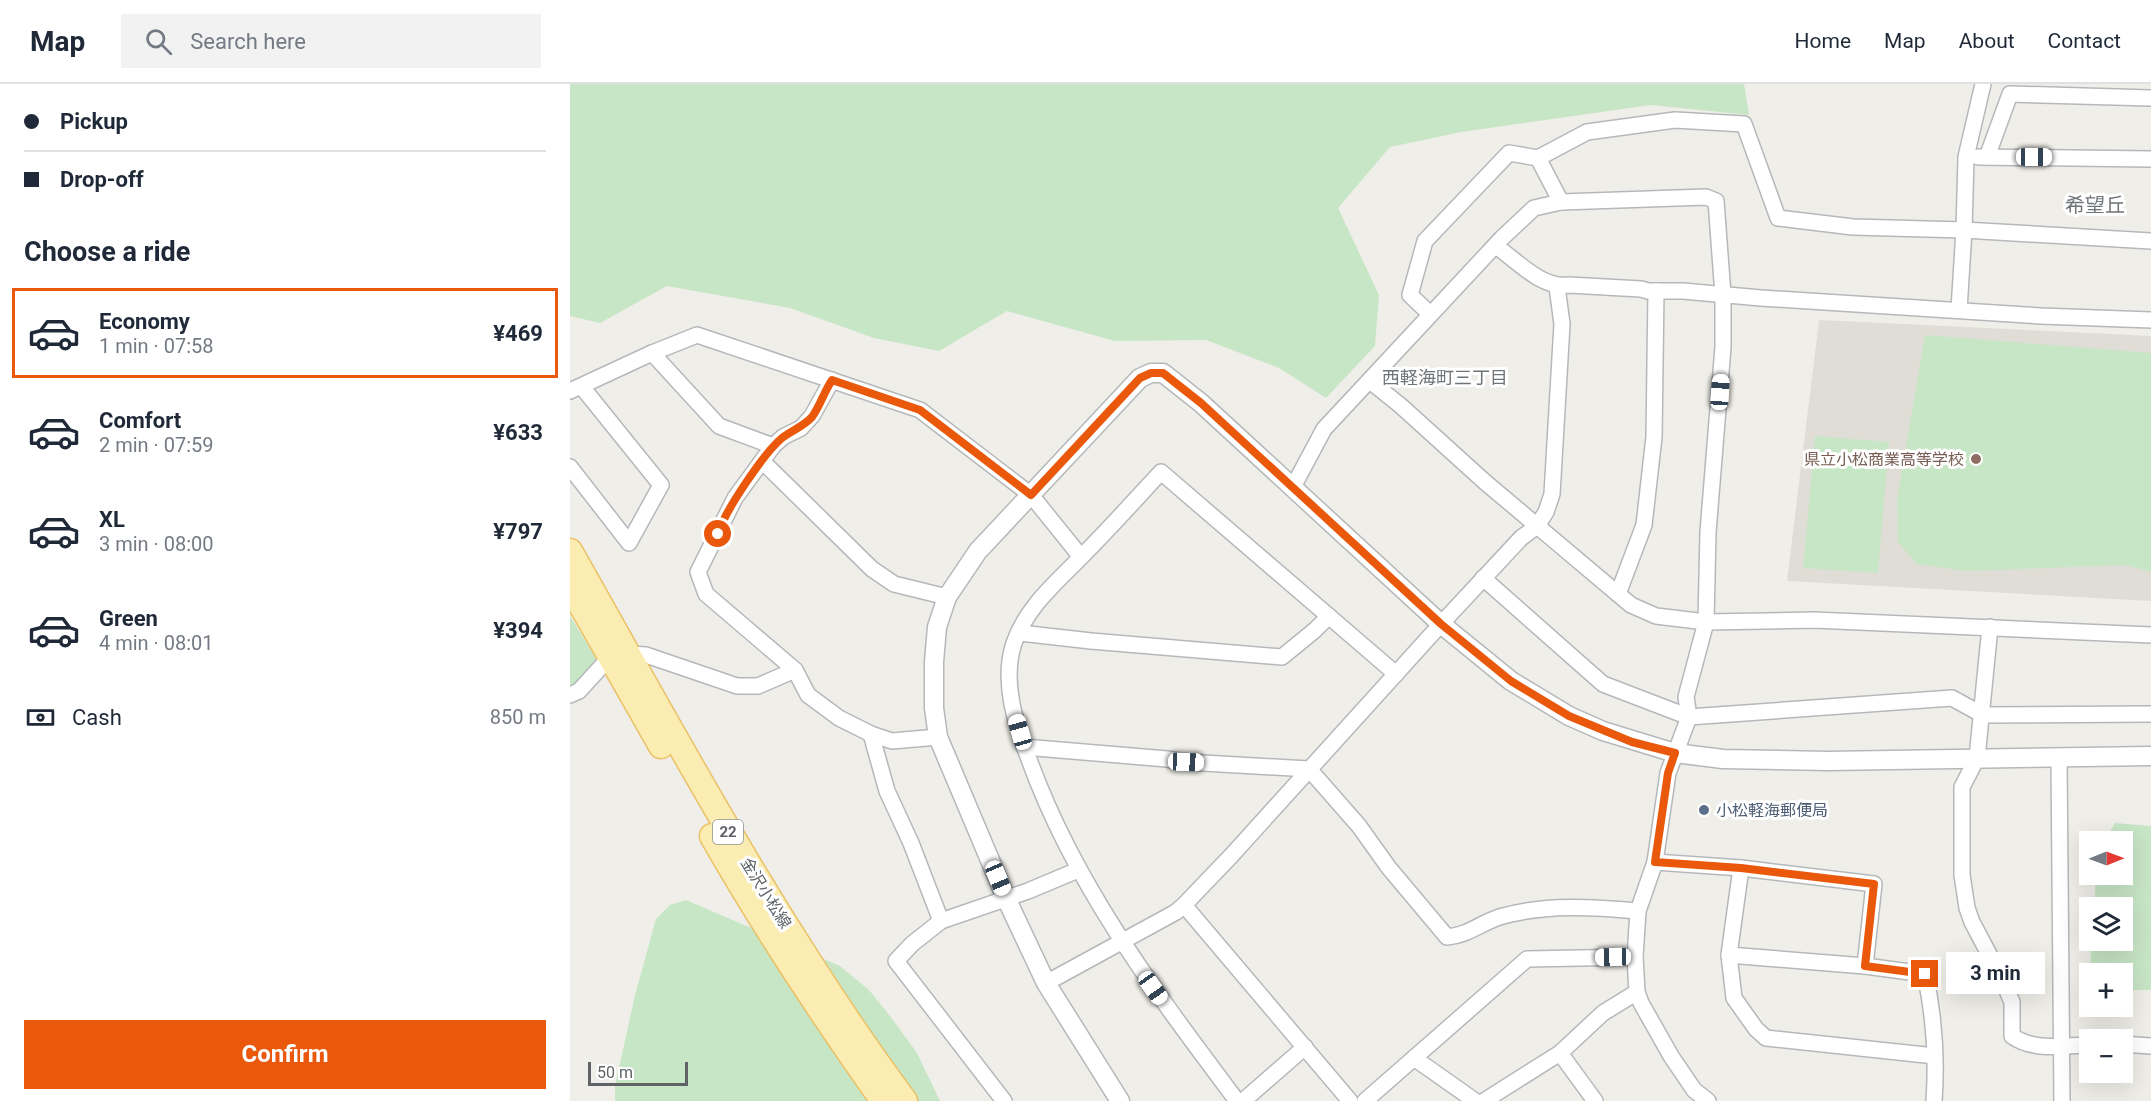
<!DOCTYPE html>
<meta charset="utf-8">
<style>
:root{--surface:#fff;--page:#f2f2f3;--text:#1f2937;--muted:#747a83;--line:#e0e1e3;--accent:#ea580c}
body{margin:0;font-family:Roboto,"Noto Sans JP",sans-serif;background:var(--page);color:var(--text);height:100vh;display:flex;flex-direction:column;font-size:22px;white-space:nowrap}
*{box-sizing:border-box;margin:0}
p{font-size:20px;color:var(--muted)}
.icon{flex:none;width:33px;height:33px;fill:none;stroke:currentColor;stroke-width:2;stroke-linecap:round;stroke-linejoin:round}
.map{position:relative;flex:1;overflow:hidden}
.side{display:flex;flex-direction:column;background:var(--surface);width:570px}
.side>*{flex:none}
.hud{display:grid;align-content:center;height:132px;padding:0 24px;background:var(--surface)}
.needle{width:39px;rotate:89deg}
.fabs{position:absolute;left:1509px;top:747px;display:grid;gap:12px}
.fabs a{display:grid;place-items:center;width:54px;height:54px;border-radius:0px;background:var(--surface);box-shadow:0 6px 24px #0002;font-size:30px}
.scale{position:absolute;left:18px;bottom:15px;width:100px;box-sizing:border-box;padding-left:6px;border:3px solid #5f6367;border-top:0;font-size:16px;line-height:21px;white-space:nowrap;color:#5f6367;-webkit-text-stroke:4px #fff;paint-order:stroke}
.end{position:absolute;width:27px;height:27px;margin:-14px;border:8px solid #ea580c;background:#fff;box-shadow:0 0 0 3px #fff}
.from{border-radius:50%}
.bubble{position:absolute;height:42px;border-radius:0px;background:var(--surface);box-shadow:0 6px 24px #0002;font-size:20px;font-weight:700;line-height:42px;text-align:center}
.car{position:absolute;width:18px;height:36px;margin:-18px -9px;border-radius:8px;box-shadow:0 0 4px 2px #0007;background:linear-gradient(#fff 24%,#345 0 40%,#fff 0 76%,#345 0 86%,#fff 0)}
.hud b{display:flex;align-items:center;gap:21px;height:57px;font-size:22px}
.hud b+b{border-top:2px solid var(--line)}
.hud i{width:15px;height:15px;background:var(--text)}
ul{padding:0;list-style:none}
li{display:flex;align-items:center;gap:18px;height:90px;margin:0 12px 9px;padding:0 12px;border:3px solid transparent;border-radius:0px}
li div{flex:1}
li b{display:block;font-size:22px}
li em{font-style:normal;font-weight:700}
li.on{border-color:var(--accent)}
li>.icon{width:54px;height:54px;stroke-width:1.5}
h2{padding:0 24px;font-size:27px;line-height:72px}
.pay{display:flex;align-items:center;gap:15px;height:66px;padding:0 24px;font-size:22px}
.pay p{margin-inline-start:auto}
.cta{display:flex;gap:12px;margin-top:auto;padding:12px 24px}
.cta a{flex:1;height:69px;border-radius:0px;background:var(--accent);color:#fff;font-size:24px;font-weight:700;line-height:69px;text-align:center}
header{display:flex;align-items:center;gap:36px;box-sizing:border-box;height:84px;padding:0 30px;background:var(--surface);border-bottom:2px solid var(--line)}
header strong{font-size:28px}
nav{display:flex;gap:33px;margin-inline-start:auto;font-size:21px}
.search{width:420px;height:54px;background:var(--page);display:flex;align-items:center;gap:15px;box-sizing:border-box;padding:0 21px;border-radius:0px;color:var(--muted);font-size:22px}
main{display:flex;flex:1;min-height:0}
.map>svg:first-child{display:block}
.education{fill:#e0ddd6}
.green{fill:#c7e6c6}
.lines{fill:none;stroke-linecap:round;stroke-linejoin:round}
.minor-casing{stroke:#b5b8bb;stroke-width:18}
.tertiary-casing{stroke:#b5b8bb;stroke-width:21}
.primary-casing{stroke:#eac167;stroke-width:27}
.minor{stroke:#fff;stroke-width:15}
.tertiary{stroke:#fff;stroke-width:18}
.primary{stroke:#fbecb2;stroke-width:24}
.route{stroke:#ea580c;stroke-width:8}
.education-dot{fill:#8d6e63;stroke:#fff;stroke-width:2}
.service-dot{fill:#5c6f8a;stroke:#fff;stroke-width:2}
.labels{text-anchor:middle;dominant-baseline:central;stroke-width:6;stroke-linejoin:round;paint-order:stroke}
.shield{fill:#fff;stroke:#8f9295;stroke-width:1.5}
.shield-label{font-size:15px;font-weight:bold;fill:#5f6367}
.education-label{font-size:16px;fill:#785e54;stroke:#fff;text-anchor:end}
.service-label{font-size:16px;fill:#4e5e75;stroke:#fff;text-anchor:start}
.street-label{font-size:16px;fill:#5f6367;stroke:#fff}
.neighbourhood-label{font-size:18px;fill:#707579;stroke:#fff}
.quarter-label{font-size:20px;fill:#707579;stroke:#fff}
</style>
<header>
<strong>Map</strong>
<div class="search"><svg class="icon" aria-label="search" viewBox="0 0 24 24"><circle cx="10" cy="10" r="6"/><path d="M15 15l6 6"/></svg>Search here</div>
<nav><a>Home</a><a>Map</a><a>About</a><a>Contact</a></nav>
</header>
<main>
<section class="side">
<div class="hud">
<b><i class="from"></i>Pickup</b>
<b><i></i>Drop-off</b>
</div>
<h2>Choose a ride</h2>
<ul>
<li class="on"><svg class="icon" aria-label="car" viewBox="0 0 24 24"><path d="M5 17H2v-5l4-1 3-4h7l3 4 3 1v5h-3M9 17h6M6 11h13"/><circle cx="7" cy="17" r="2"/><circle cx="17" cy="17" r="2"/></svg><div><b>Economy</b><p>1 min · 07:58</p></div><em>¥469</em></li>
<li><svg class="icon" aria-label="car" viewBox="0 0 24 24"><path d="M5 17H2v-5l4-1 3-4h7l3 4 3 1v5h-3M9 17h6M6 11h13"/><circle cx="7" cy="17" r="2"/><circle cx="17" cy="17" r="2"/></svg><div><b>Comfort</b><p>2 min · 07:59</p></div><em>¥633</em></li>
<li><svg class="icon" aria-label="car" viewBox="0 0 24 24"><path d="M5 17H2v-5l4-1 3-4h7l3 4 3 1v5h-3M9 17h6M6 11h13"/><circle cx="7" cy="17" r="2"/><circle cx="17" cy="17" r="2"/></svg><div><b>XL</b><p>3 min · 08:00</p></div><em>¥797</em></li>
<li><svg class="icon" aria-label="car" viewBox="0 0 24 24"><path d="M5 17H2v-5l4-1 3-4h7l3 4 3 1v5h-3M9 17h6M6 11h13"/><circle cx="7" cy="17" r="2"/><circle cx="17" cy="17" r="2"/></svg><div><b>Green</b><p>4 min · 08:01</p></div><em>¥394</em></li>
</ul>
<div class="pay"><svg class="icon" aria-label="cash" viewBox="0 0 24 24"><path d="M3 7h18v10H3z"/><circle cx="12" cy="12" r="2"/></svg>Cash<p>850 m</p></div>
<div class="cta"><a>Confirm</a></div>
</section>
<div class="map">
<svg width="1581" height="1017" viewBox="0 0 1581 1017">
<rect width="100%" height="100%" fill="#f0eee8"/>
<path class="education" d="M1249,236l332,16v265l-364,-20z"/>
<g class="green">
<path d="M0,0h1174l5,31 -98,-10 -190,27 -71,15 -52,61 41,87 -4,51 -49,52 -47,-30 -73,-28 -91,1 -108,-30 -68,40 -65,-13 -84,-30 -123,-22 -67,37 -30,-7z"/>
<path d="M1355,251l226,18v219l-26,-7 -159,6 -49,-7 -19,-22 -1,-43z"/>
<path d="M1245,352l74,6 -11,131 -75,-5z"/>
<path d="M0,532l27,44 -27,30z"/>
<path d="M1545,739l36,3v164h-28l-1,-16 -26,-1 -6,-7 2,-25 30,-1v-32l-28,-1 2,-32 26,-1v-32l-18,-1z"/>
<path d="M116,816l154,66 29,24 21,26 27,37 23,48h-325v-15l20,-91 21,-76 14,-14z"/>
</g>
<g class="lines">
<g class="minor-casing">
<g id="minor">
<path d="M1408,73l173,2"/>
<path d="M1417,73l23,-63 141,4"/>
<path d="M968,74l49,-26 88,-12 69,4 34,94 75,9 111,3 187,11"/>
<path d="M926,162c21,15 46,43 73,39l72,4 7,2h35l78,7 280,18 110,4"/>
<path d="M1389,226l5,-80 2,-73 17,-73"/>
<path d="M860,230l-20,-19 15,-54 84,-88 29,5 23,44"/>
<path d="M82,269l67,73 54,20"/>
<path d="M262,296l-20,36 -11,12 -18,9 -10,9 -38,52 -37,74 8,22 89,76 13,25 31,23 32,16 21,7 46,-4"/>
<path d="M800,297l31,25 84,76 146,123 25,11 50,6 108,-2 337,15"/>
<path d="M0,307l82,-38 45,-18 223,75 111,85 50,62"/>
<path d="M192,377l110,108 22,15 53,13"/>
<path d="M0,383l59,76 32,-58 -79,-98"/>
<path d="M723,403l31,-58 178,-191 32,-30 27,-6 145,-5 10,4 7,94v52l-15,185 -2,90 -20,75 3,20 -21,56 -13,89 -17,49 -3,46 2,35 4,11 30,53 23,34 14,11"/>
<path d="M913,494l120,106 86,33 263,-19 31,17 168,-1"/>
<path d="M1048,510l26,-69 10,-88 2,-146"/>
<path d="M1420,543l-13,131 -15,29v88l5,33 5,14 29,55 11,25v34c23,16 52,9 78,9"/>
<path d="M450,549l71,8 191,16 33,-27 14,-14"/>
<path d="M59,570l17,1 91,31h21l37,-16"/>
<path d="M0,611l9,-4 31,-34"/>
<path d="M301,650l16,57 24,52 30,78"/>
<path d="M454,663l143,12 19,3 123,7 50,57 30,42 58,69c23,-2 36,-16 56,-21 44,-12 90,-9 135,-5"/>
<path d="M1489,675l3,342"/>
<path d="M1085,778l86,6 133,16 -9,82 60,8c9,41 12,85 9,127"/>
<path d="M1171,784l-12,87 5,43 22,31 10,9 169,18"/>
<path d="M614,821l166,196"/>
<path d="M1159,871l136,11"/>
<path d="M476,899l130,-71 8,-7 47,-49 210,-232 80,-86 16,-12 9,-14 6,-18 10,-170 -5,-37"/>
<path d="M1552,960l29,2"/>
<path d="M844,974l61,43"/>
<path d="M434,1017l-108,-140 16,-17 29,-23 87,-30 50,-21"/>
<path d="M667,1017c-80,-107 -161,-213 -207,-339 -14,-37 -29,-80 -16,-119 13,-37 43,-61 69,-88 27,-27 52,-55 78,-83l235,202"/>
<path d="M673,1017l62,-54"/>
<path d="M795,1017l162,-142 108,-2"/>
<path d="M914,1017l76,-48"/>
<path d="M1025,1017l-35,-48 43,-40 34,-21"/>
</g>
</g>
<g class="tertiary-casing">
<path id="tertiary" d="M550,1017l-74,-118 -40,-85 -68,-161 -4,-29v-46l3,-35 10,-30 31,-46 162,-173 11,-5h12l38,30 240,221 70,57 58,35 34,15 72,22 48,6 105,2 323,-5"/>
</g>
<g class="primary-casing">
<g id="primary">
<path d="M0,467c106,187 207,377 335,550"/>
<path d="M0,502l91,160"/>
<path d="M142,752c52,91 110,179 171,265"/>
</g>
</g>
<use href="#minor" class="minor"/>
<use href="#tertiary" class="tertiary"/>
<use href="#primary" class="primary"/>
</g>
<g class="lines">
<path class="route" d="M148,450c6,-22 46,-81 64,-96 10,-8 21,-11 30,-21 8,-11 12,-25 20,-37l88,30 111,85 109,-117 11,-5h12l38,30 240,221 70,57 58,35 63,26 43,11 -7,20 -13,89 86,6 133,16 -9,82 60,8"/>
</g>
<circle class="education-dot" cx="1406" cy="375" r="6"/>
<circle class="service-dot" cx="1134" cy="726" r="6"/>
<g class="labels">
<rect class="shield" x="143" y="736" width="30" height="24" rx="4.5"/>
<g class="shield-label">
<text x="158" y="748">22</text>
</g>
<g class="education-label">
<text x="1394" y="375">県立小松商業高等学校</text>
</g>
<g class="service-label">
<text x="1146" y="726">小松軽海郵便局</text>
</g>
<g class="street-label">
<text transform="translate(196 809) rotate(58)">金沢小松線</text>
</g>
<g class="neighbourhood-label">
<text x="875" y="293">西軽海町三丁目</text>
</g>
<g class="quarter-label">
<text x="1525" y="121">希望丘</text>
</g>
</g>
</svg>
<div class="fabs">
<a><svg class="needle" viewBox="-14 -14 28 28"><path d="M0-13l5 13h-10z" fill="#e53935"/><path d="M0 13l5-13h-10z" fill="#747a83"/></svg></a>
<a><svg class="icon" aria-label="layers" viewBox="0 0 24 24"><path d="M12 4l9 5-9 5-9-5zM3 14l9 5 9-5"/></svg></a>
<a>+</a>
<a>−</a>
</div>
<div class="scale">50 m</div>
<i class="end from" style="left:148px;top:450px"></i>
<i class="end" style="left:1355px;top:890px"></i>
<div class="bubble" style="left:1376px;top:868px;width:99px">3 min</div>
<i class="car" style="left:1464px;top:73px;rotate:90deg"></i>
<i class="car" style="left:1150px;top:308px;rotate:4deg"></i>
<i class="car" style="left:450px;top:648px;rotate:344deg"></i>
<i class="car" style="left:616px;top:678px;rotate:92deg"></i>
<i class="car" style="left:428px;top:794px;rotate:157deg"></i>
<i class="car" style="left:1043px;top:873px;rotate:269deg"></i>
<i class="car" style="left:583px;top:904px;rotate:145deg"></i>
</div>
</main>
